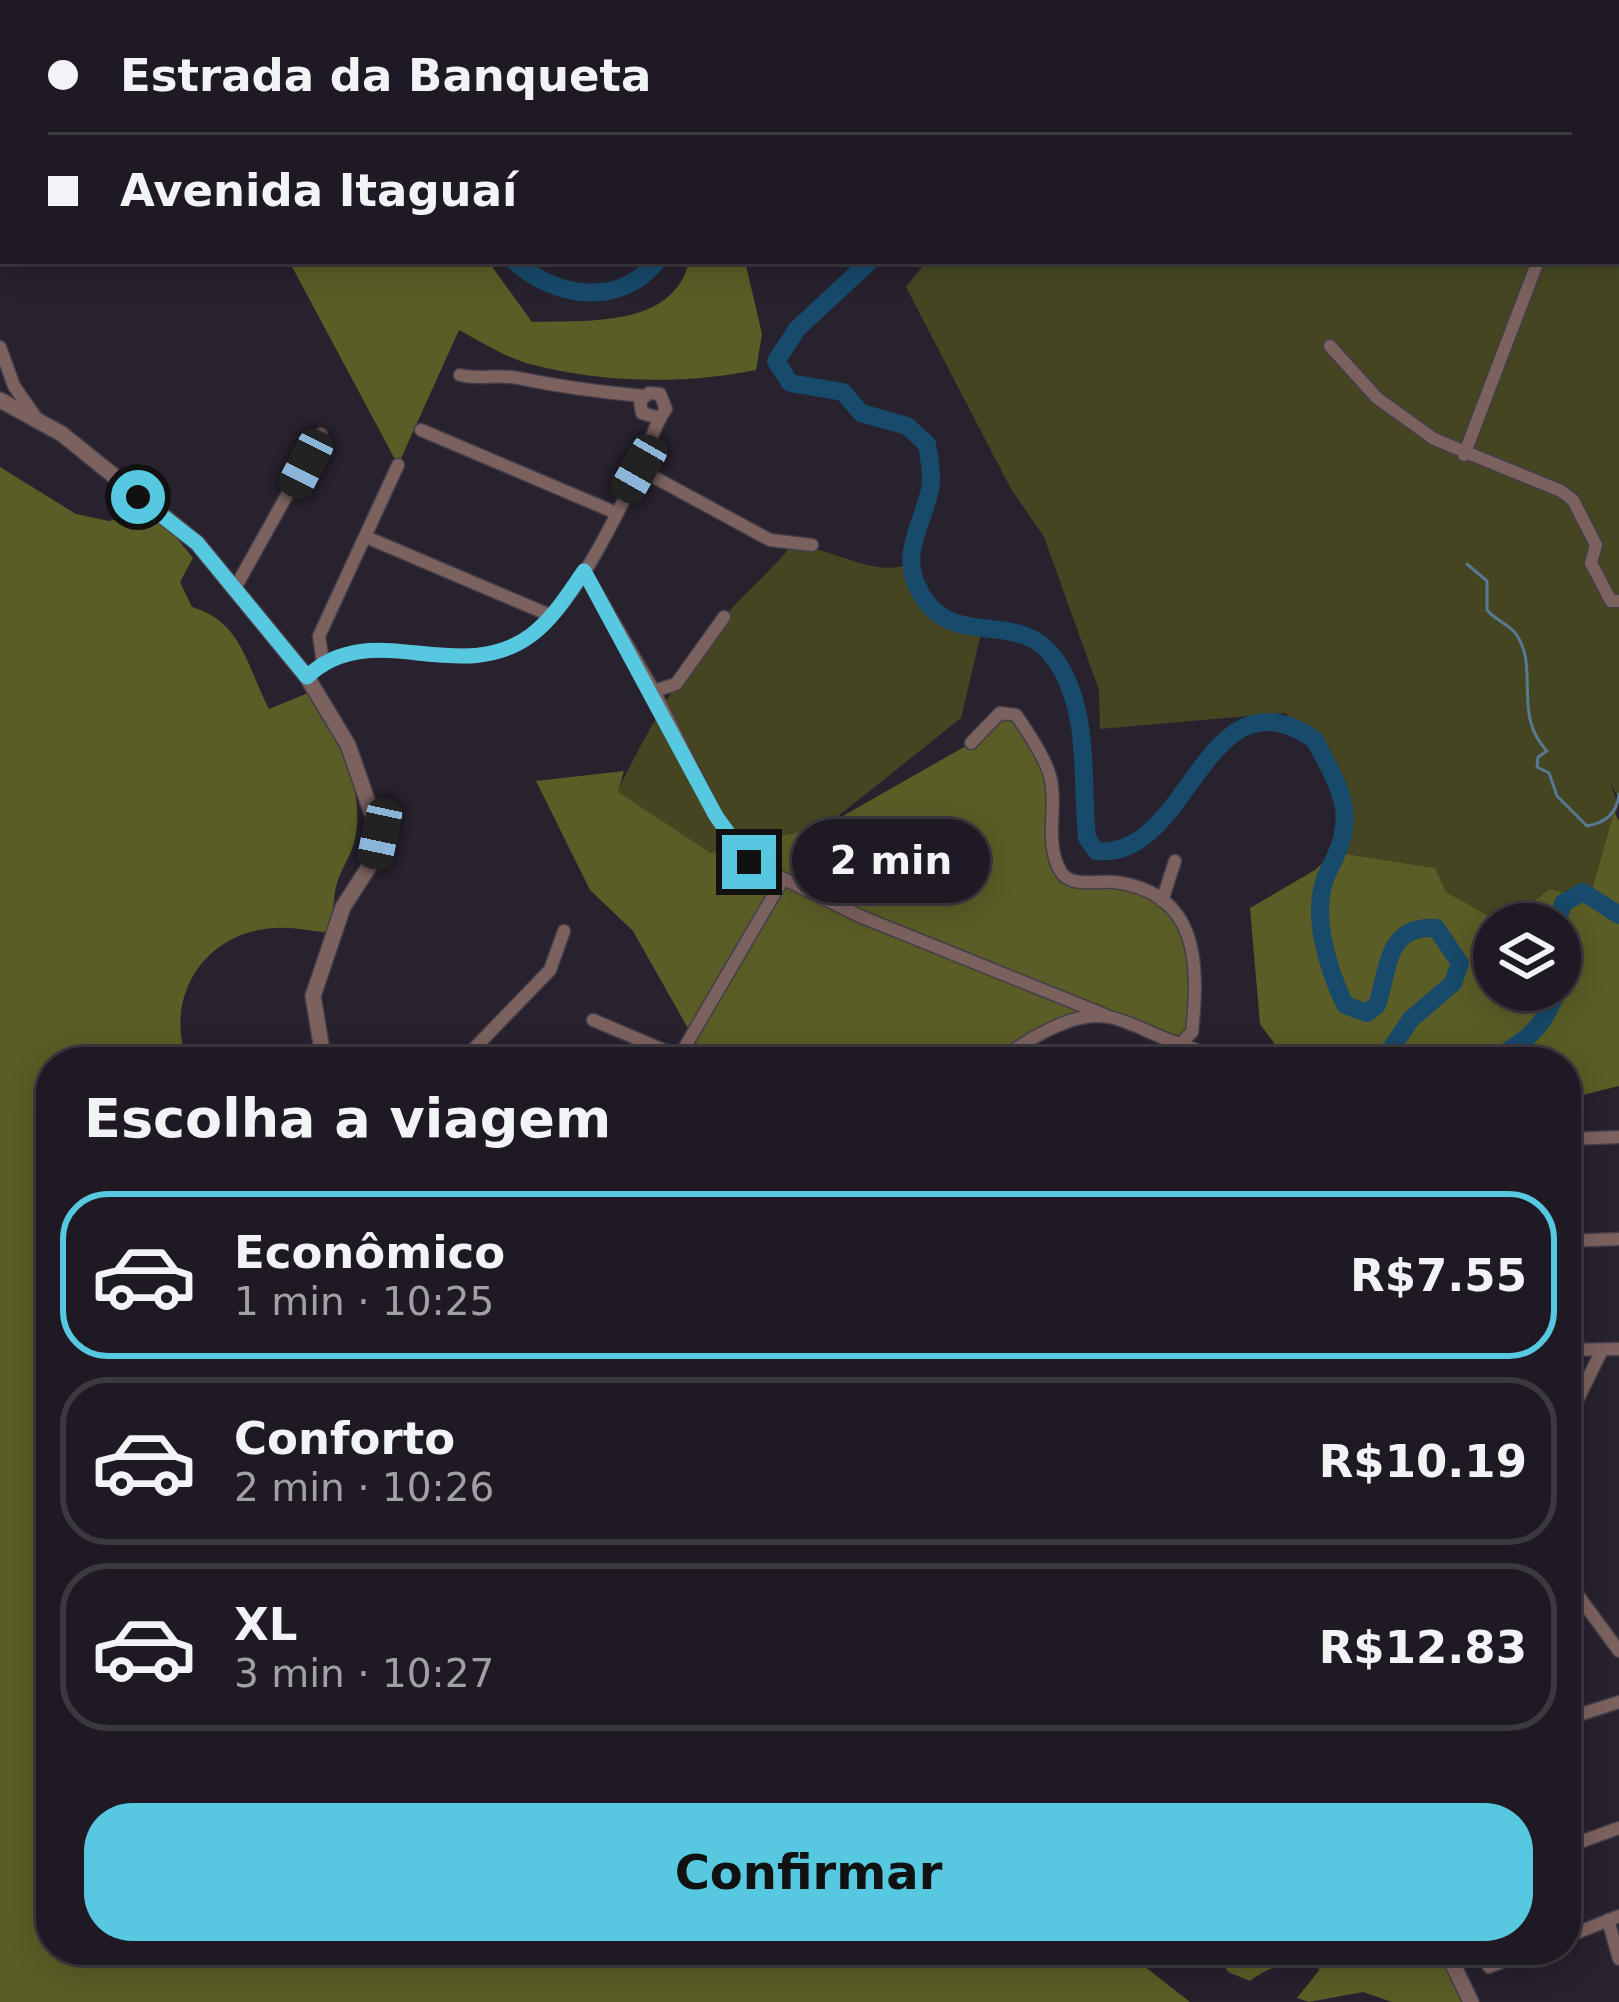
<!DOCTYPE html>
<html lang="pt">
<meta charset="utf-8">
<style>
:root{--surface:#1e1922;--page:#26222a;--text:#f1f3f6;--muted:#a1a0a5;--line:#3c3840;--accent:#56c9e1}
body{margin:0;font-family:"DejaVu Sans",sans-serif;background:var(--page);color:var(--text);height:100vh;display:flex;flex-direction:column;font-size:45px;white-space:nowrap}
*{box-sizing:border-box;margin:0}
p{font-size:39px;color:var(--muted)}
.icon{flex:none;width:66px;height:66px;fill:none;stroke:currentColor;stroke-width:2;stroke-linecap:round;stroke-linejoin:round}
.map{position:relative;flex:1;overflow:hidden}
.side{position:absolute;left:36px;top:1047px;width:1545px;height:918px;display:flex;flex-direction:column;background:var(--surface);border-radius:48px;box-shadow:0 6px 30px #0003,0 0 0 3px var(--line)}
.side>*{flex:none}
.hud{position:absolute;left:0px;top:0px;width:1620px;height:264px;box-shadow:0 6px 30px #0003,0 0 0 3px var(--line);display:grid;align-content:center;height:264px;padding:0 48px;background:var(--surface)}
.controls{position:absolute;left:1473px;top:903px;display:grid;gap:24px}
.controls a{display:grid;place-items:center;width:108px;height:108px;border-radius:50%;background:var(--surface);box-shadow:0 6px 30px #0003,0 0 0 3px var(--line);font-size:60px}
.end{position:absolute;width:54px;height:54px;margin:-27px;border:15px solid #56c9e1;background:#111;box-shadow:0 0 0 6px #111}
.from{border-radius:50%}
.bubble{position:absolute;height:84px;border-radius:42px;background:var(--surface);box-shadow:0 6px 30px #0003,0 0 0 3px var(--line);font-size:39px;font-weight:600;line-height:84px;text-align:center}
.car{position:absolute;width:36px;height:72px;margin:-36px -18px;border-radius:15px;box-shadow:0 0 9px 3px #0007;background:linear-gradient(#222 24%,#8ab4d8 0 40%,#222 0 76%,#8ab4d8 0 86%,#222 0)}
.hud b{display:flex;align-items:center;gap:42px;height:114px;font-size:45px}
.hud b+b{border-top:3px solid var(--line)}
.hud i{width:30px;height:30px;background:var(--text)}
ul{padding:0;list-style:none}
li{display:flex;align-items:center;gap:36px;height:168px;margin:0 24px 18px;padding:0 24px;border:6px solid var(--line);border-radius:48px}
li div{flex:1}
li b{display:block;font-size:45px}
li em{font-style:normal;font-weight:600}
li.on{border-color:var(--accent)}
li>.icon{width:108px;height:108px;stroke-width:1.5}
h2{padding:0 48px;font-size:54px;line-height:144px}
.action{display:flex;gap:24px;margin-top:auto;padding:24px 48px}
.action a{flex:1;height:138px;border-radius:48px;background:var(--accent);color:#111;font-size:48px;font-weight:600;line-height:138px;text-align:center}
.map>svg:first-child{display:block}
.green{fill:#454621}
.forest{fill:#5b5d26}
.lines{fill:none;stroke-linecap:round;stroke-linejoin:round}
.stream{stroke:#577993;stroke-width:3}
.river{stroke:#174a6b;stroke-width:18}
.minor-casing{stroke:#433d49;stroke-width:15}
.tertiary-casing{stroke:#433d49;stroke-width:18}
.minor{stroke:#7c625f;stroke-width:12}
.tertiary{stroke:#7c625f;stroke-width:15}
.route{stroke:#56c9e1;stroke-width:15}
</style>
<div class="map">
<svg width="1619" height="2002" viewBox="0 0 1619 2002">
<rect width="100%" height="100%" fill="#28212e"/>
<g class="green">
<path d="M1619,53v747l-9,-19 8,25 -28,92 -41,-9 -45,35 -58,-32 -11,-24 -101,-16 8,-46 -34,-76 -23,-17 -185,16 -1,-39 -55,-153 -33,-48 -105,-202 21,-26h690z"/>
<path d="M792,545c36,1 80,32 114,20 22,49 21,56 78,56l-23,97 -134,107 -116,28 -94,-61c30,-61 62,-117 104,-171 21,-27 49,-48 71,-76z"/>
</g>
<g class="forest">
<path d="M289,261h199l44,61c52,-2 142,7 157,-61h56l17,73 -6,36c-74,15 -156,13 -230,-7 -23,-7 -46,-22 -67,-33l-61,135z"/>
<path d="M0,467l76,47 33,7 46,-10 38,47 -13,24 12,25c50,14 55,60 77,102l39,-16c32,33 59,104 46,150 -4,15 -15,29 -18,44 -4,17 0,30 -11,45 -16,-1 -32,-5 -48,-4 -72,2 -115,70 -89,134h-137v888h1016l32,13 45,3 46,36h-1190z"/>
<path d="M1016,715l35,63 1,63 10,32c59,9 125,24 136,93 3,20 -4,46 -6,66l-28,7 -53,-21 -37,2 -76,42h-291l-74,-131 -43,-41 -54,-109 88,-10 -6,21 93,61 116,-28 144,-82 21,-24z"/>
<path d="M1614,812l5,9v265l-53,13v-37h-278l-28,-38 -10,-116 65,-38 19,-18 101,16 11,24 58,32h-10v66h66v-66h-54l43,-35 41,9z"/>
<path d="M1215,1950h222l26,52h-71l-29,-10 -54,10 -12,-4 23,-29c-28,-8 -46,-6 -70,12l-22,-9z"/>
</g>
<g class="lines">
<g class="stream">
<path d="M521,3v-3"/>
<path d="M1467,564l20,17v29c8,10 23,15 29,24 24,34 -4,81 31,117l-9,6 -1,10 12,6 8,23 30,30c19,-3 30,-13 32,-32"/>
</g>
<g class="river">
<path d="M119,0l4,3"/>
<path d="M0,53l3,-1"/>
<path d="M514,261c42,37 105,47 143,0"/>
<path d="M870,261l-73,68 -21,32 14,22 53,9 18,21 46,13 20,18c2,14 6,31 3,45 -7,35 -29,62 -13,97 31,69 100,19 138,73 36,52 26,120 32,179l9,13c95,10 107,-187 218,-112 11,21 26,45 30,69 3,23 -5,42 -15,62 -21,39 -1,99 16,135l22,8 10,-8c12,-33 7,-80 59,-77l24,35 -7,20 -42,36 -29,43"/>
<path d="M1557,924l6,-21 20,-11 36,23"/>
<path d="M1560,963v8"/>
<path d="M1489,1062c35,-20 55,-32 68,-72"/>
</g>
<g class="minor-casing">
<g id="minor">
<path d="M1459,0l4,3"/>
<path d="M58,3l5,-3"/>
<path d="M1551,3l2,-3"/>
<path d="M0,30l3,-2"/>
<path d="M1617,72l2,-4"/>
<path d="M1330,346l47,52 57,41 127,52 12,9 23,45 -5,18 20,38h8"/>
<path d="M0,347l14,39 23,33"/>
<path d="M460,375c20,5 38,-1 58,3 43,9 81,14 125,18"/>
<path d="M421,430l193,82"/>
<path d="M1464,455l74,-194"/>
<path d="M639,469l131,71 42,5"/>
<path d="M366,537l186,79"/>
<path d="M584,571l70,120 22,-7 48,-67"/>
<path d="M234,590l87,-156"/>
<path d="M323,663l-4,-27 79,-171"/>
<path d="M307,677c64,-62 152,12 224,-42 45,-33 85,-118 109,-168 9,-19 13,-41 26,-58l-6,-15 -11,-1 -9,8 2,12 17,5"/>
<path d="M654,691l62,125 33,46 113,55 243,98"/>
<path d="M971,743l29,-30 16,2c12,17 31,45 35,65 6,30 -7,64 10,92 10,16 36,8 53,10 86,10 85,84 78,150l-12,12c-24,-7 -47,-22 -71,-27 -36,-7 -84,24 -111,45"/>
<path d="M1162,901l13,-40"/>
<path d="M593,1020l87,37"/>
<path d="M461,1062l89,-92 14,-39"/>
<path d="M676,1062l106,-181"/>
<path d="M1176,1062l4,-18 51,18"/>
<path d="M1566,1139l53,-2"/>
<path d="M1566,1241l53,-2"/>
<path d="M1566,1350l53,-1"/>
<path d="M1566,1423l36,-73"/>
<path d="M1566,1579l53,72"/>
<path d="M1566,1719l53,-17"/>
<path d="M1566,1847l53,-19"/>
<path d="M1608,1920l11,39"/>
<path d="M1566,1937l53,-21"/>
<path d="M1489,1967l43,-17"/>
</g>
</g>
<g class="tertiary-casing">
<g id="tertiary">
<path d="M0,400l62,34 135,109 110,134 41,68 31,89 -5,25 -31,48 -30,89 11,66"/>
<path d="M1446,1950l25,52"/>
</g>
</g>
<use href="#minor" class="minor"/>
<use href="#tertiary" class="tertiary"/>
</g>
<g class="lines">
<path class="route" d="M138,497l59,46 110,134c64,-62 151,11 223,-41 23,-17 38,-42 54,-65l132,245 33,46"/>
</g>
</svg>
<div class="controls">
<a><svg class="icon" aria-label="layers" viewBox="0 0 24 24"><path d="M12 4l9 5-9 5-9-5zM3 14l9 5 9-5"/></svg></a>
</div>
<i class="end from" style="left:138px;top:497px"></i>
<i class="end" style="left:749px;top:862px"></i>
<div class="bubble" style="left:792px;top:819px;width:198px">2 min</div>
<i class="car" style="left:306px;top:464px;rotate:207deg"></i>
<i class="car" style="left:639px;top:469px;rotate:210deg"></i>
<i class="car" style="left:380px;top:834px;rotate:192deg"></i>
<div class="hud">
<b><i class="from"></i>Estrada da Banqueta</b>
<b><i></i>Avenida Itaguaí</b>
</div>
<section class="side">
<h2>Escolha a viagem</h2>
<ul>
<li class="on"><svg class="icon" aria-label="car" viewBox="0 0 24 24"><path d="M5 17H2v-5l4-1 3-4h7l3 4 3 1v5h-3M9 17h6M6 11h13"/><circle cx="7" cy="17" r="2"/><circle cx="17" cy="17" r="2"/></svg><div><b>Econômico</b><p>1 min · 10:25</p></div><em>R$7.55</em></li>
<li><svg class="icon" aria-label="car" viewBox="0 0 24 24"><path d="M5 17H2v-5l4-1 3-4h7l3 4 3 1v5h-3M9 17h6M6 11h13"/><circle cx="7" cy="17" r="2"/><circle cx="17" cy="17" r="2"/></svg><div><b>Conforto</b><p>2 min · 10:26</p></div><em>R$10.19</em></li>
<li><svg class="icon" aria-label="car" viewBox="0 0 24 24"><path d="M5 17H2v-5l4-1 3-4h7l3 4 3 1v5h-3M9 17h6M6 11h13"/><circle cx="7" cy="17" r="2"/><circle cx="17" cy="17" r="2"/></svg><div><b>XL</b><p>3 min · 10:27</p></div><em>R$12.83</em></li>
</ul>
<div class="action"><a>Confirmar</a></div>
</section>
</div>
